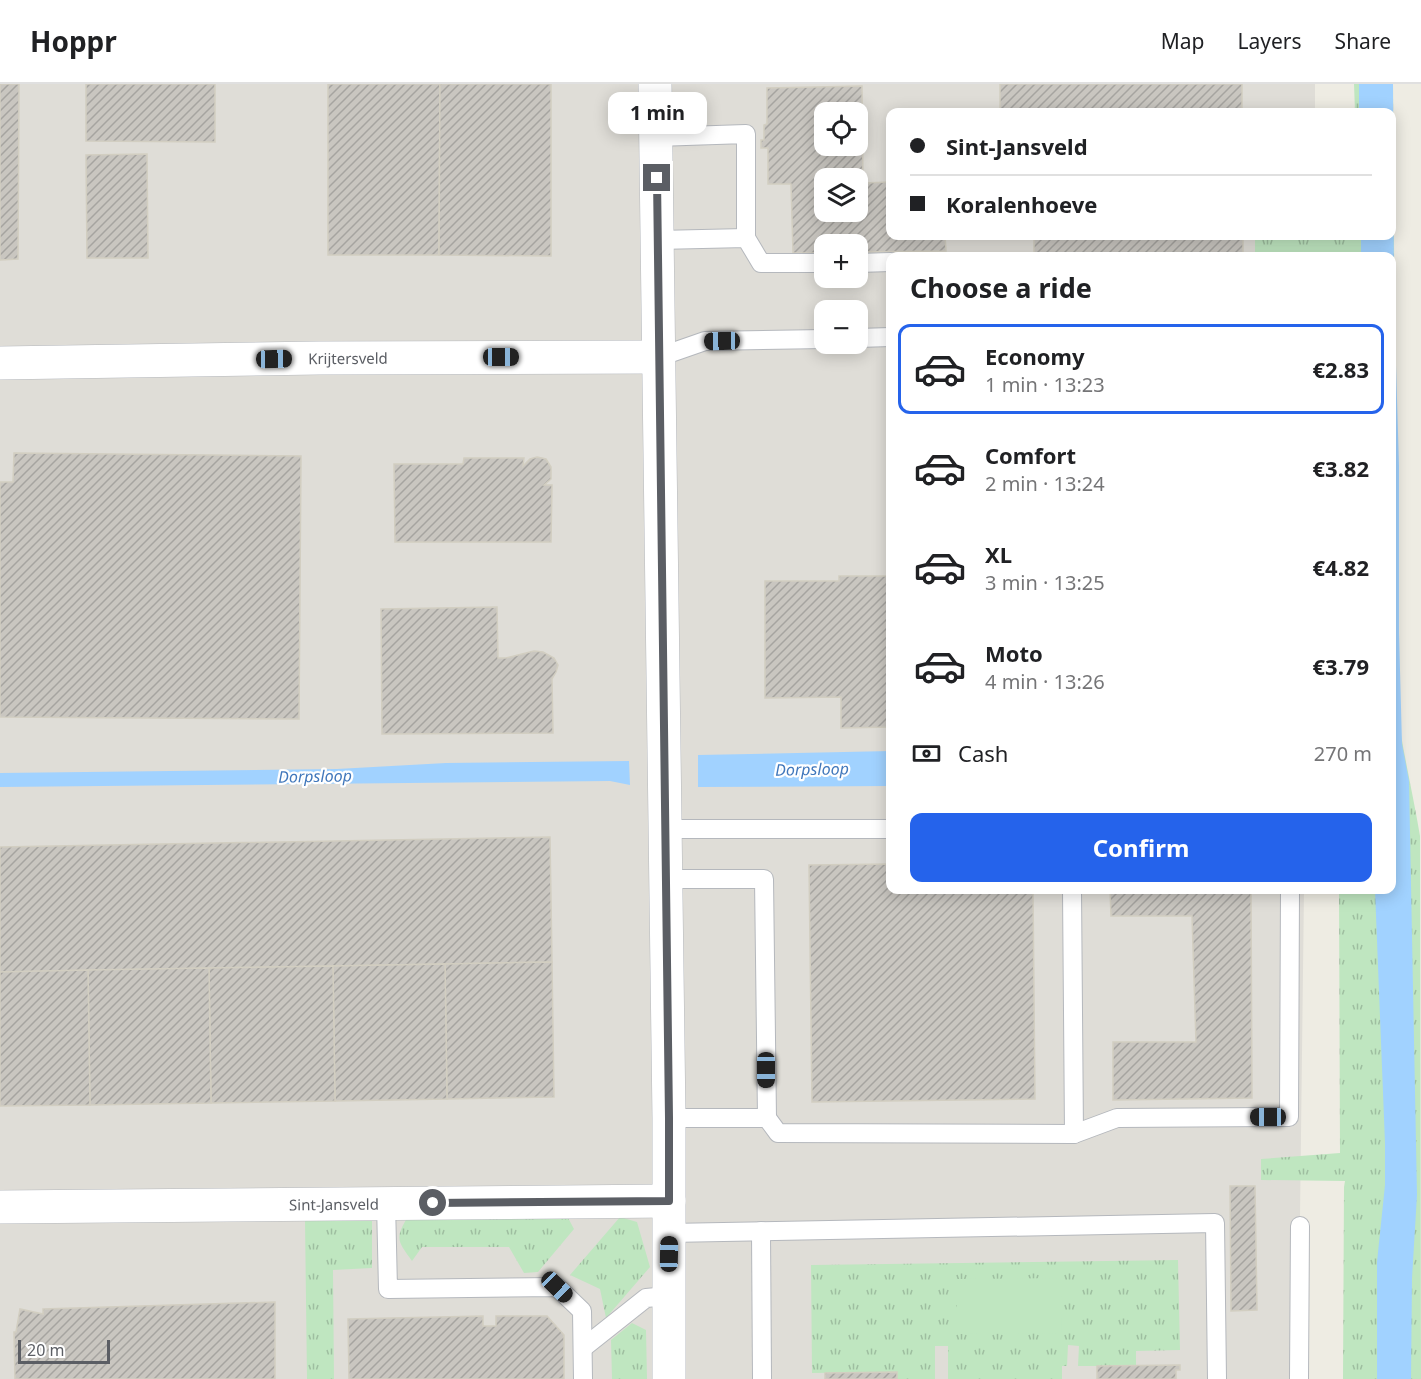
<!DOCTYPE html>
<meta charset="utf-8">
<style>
:root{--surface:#fff;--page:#f6f6f6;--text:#202124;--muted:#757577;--line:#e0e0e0;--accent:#2563eb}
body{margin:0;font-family:"Noto Sans",sans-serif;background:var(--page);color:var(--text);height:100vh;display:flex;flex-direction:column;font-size:22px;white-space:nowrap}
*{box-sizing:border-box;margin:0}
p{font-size:20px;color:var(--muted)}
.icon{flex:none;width:33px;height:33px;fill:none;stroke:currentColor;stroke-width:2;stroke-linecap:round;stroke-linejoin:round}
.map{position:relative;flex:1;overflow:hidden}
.panel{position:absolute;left:886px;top:168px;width:510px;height:642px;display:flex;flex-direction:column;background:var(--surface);border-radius:12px;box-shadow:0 3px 15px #0003}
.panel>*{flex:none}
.guide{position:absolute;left:886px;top:24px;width:510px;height:132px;border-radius:12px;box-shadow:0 3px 15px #0003;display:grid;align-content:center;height:132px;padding:0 24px;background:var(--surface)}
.fabs{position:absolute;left:814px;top:18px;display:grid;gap:12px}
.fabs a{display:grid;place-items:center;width:54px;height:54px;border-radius:12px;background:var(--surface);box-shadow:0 3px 15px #0003;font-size:30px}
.scale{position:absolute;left:18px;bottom:15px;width:92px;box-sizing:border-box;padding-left:6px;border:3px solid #5b5e64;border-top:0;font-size:16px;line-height:21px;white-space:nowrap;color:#5b5e64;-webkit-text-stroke:4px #fff;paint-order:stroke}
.end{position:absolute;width:27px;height:27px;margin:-14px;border:8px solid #5b5e64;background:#fff;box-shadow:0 0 0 3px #fff}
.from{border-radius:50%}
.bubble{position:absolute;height:42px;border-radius:12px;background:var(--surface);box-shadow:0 3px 15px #0003;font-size:20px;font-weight:700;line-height:42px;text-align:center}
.car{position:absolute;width:18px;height:36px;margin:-18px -9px;border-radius:8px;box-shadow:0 0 4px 2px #0007;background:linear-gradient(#222 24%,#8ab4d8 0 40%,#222 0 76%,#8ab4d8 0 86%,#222 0)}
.guide b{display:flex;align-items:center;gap:21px;height:57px;font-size:22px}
.guide b+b{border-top:2px solid var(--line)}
.guide i{width:15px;height:15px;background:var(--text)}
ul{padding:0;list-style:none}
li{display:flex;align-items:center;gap:18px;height:90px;margin:0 12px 9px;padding:0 12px;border:3px solid transparent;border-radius:12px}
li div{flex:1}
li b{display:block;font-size:22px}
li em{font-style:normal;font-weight:700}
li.selected{border-color:var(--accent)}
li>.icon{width:54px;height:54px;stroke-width:1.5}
h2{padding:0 24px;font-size:27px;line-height:72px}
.pay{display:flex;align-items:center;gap:15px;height:66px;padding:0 24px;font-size:22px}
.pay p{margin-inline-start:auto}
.action{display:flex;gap:12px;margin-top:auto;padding:12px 24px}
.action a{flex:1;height:69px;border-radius:12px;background:var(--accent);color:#fff;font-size:24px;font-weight:700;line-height:69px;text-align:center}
header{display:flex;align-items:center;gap:36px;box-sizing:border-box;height:84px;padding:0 30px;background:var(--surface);border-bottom:2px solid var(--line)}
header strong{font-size:28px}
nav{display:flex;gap:33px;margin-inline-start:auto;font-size:21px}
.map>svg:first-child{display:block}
.industrial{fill:#dfddd7;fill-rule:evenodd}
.grass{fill:url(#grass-tufts)}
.green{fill:#bfe6c0}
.water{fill:#a1d2ff}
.building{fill:url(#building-hatch);stroke:#d2cec1;stroke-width:1.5;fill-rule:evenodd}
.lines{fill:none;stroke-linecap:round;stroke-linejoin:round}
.lane-casing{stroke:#b5b8bd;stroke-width:20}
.street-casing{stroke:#b5b8bd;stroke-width:34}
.lane{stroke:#fff;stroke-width:18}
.street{stroke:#fff;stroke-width:33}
.route{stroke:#5b5e64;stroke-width:8}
.labels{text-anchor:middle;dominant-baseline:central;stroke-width:4.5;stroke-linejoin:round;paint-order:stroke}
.street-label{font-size:15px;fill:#5b5e64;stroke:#fff}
.water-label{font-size:16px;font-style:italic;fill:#4077bb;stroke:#fff}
</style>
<header>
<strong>Hoppr</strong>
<nav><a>Map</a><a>Layers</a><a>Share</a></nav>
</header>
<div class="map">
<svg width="1421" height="1295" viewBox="0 0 1421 1295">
<defs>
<pattern id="grass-tufts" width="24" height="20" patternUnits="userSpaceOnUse" patternTransform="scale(1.5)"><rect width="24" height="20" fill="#bfe6c0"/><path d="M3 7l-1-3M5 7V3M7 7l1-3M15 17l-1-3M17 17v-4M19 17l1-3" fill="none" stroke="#9ebea0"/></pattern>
<pattern id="building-hatch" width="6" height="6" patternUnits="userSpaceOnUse" patternTransform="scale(1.5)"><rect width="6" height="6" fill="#c9c6c0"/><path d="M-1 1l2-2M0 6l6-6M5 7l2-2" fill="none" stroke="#a6a4a0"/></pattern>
</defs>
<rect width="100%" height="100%" fill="#eeece3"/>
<path class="industrial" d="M0,0h1315v28h-424v124h422v20h-422v634h413l-6,489h-1298zM825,28h33v34h-33zM825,94h33v34h-33zM825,160h33v34h-33zM825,226h33v34h-33z"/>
<g class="grass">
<path d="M1354,0h39l4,626c6,42 16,84 23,126l1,543h-78l1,-192 1,-6 -84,-1v-21l79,-6 -1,-263h53v-634h-137v-20h137v-124h-37z"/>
<path d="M566,1130l8,15 -36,43 -14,1 -15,-26h-87l-10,14c-13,-19 -18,-21 -5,-43z"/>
<path d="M620,1133l17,5 13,45 -44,51 -6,-29 -30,-14z"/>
<path d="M305,1137h67v47l-39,2 1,109h-27z"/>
<path d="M1178,1176l2,90 -44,1v15h-58l1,-20 -11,-1 -1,21h-5v13h-114v-33h-13v33h-38l-1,-7 -84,1 -1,-108z"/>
<path d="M632,1239l14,7 1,49h-35l-1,-39z"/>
</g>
<path class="green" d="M1061,1194l1,55 -105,1v-55z"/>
<g class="water">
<path d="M1359,0h34l1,214 5,168v167l3,111 7,37 8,414 -5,83 -1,101h-34v-117l8,-77v-42l-10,-253h17v-634h-31v-20h31v-124h-33z"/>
<path d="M891,667v35l-193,1v-32z"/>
<path d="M629,677l1,24 -20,-4 -610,6v-14l337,-4 109,-6z"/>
</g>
<g class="building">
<path d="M0,0h19l-1,175 -18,1z"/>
<path d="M86,0h129v58l-129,-1z"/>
<path d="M328,0h112l-1,171h-111z"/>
<path d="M440,0h111v172l-112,-1z"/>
<rect x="1000" y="0" width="242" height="28"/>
<path d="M862,2l1,97 28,-1v54h54l1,15 -88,1v-8h-33v9h-32l-2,-69h-23v-36h-7v-8h3v-15l3,-1v-36zM825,28h33v34h-33zM825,94h33v34h-33z"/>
<path d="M147,70l1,104h-61l-1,-103z"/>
<rect x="1034" y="152" width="209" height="20"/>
<path d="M14,369l287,3 -2,263 -299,-2v-235h13z"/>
<path d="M537,373l9,2 5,8v12l-7,6h8l-1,57h-156l-1,-78h69l1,-6h60l-1,8 7,-7z"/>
<path d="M839,492h52v151l-50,1v-31l-76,1v-117h74z"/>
<path d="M497,523l1,51h8l28,-7 9,1 11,6 4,7 -2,7 -4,7 1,54 -171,1 -1,-125z"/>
<path d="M550,753l2,125 -552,10v-125z"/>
<path d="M891,780v26h142l2,209 -223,3 -3,-237z"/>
<path d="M1110,806h141l1,208 -139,2v-58h83l-4,-126h-81z"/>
<path d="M552,878l2,135 -107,2 -2,-135z"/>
<path d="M445,880l2,135 -112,2 -2,-135z"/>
<path d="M333,882l2,135 -124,2 -2,-135z"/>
<path d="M209,884l2,135 -121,2 -2,-135z"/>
<path d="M88,886l2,135 -90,1v-134z"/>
<path d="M1230,1102h25l2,124 -26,1z"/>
<path d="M275,1218v77h-260l-1,-47h2l4,-23 23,5v-5z"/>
<path d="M483,1232v10h13v-10h51l17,19v44h-215l-1,-60z"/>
<path d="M1180,1281v5h-4v9h-79v-13z"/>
<path d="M897,1288v7h-72v-6z"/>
</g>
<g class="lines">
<g class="lane-casing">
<g id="lane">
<path d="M656,53l90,-3v104"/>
<path d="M658,156l88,-2 15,25h64"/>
<path d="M858,179l33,-1"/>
<path d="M858,254l33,-1"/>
<path d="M659,273l46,-16 120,-2"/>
<path d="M665,745h226"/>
<path d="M666,795h98l3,239h-98"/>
<path d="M767,1034l11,15 296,1 -2,-244"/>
<path d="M1074,1050l43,-16 172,-1 1,-227"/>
<path d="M386,1119l2,86 169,-2 25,24 1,68"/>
<path d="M761,1147l1,148"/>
<path d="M669,1149l546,-10 2,156"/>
<path d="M583,1264l63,-50 22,-2"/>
<path d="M1299,1295l1,-153"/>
</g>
</g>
<g class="street-casing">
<g id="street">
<path d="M655,0l14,1034v261"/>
<path id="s1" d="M0,279l319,-5 340,-1"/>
<path id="s2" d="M0,1123l669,-6"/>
</g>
</g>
<use href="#lane" class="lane"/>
<use href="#street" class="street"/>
</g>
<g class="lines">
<path class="route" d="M433,1119l236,-2v-83l-12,-940"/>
</g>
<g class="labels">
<g class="street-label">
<text stroke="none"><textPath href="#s1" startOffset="348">Krijtersveld</textPath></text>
<text stroke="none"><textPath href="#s2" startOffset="334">Sint-Jansveld</textPath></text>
</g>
<g class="water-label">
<text transform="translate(812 685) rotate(-1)">Dorpsloop</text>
<text transform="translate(315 692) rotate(-1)">Dorpsloop</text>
</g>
</g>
</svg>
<div class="fabs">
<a><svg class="icon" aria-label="locate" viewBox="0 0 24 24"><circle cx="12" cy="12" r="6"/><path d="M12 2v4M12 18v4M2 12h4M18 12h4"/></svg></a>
<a><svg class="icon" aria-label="layers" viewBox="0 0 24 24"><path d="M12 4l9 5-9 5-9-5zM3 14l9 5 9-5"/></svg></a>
<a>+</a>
<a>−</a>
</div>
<div class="scale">20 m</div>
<i class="end from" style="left:433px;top:1119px"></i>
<i class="end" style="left:657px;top:94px"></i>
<div class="bubble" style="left:608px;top:8px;width:99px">1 min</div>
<i class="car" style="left:722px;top:257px;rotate:269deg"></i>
<i class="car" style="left:501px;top:273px;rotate:90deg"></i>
<i class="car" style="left:274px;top:275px;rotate:89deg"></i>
<i class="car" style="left:766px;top:986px;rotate:180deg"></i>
<i class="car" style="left:1268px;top:1033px;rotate:270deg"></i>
<i class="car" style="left:669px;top:1170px;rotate:1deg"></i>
<i class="car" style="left:557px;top:1203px;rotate:134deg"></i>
<div class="guide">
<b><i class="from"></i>Sint-Jansveld</b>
<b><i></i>Koralenhoeve</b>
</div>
<section class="panel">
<h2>Choose a ride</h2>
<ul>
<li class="selected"><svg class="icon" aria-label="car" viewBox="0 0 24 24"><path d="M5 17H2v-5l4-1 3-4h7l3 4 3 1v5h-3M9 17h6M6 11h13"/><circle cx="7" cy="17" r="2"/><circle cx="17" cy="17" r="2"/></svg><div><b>Economy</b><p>1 min · 13:23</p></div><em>€2.83</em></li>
<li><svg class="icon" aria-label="car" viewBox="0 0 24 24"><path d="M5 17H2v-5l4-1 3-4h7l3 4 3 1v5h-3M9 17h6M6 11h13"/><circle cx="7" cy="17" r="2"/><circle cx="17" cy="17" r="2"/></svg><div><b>Comfort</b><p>2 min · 13:24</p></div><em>€3.82</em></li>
<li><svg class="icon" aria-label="car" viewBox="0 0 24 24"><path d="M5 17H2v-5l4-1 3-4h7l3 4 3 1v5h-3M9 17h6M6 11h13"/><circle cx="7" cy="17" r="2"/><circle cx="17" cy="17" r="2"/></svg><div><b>XL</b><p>3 min · 13:25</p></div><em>€4.82</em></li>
<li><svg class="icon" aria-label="car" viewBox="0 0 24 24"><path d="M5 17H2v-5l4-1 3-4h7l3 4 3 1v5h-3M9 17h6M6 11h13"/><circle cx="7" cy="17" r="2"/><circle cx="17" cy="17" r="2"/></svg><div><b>Moto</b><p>4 min · 13:26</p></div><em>€3.79</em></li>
</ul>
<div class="pay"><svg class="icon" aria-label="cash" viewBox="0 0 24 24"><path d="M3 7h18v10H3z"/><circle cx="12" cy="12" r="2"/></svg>Cash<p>270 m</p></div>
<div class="action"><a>Confirm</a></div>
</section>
</div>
